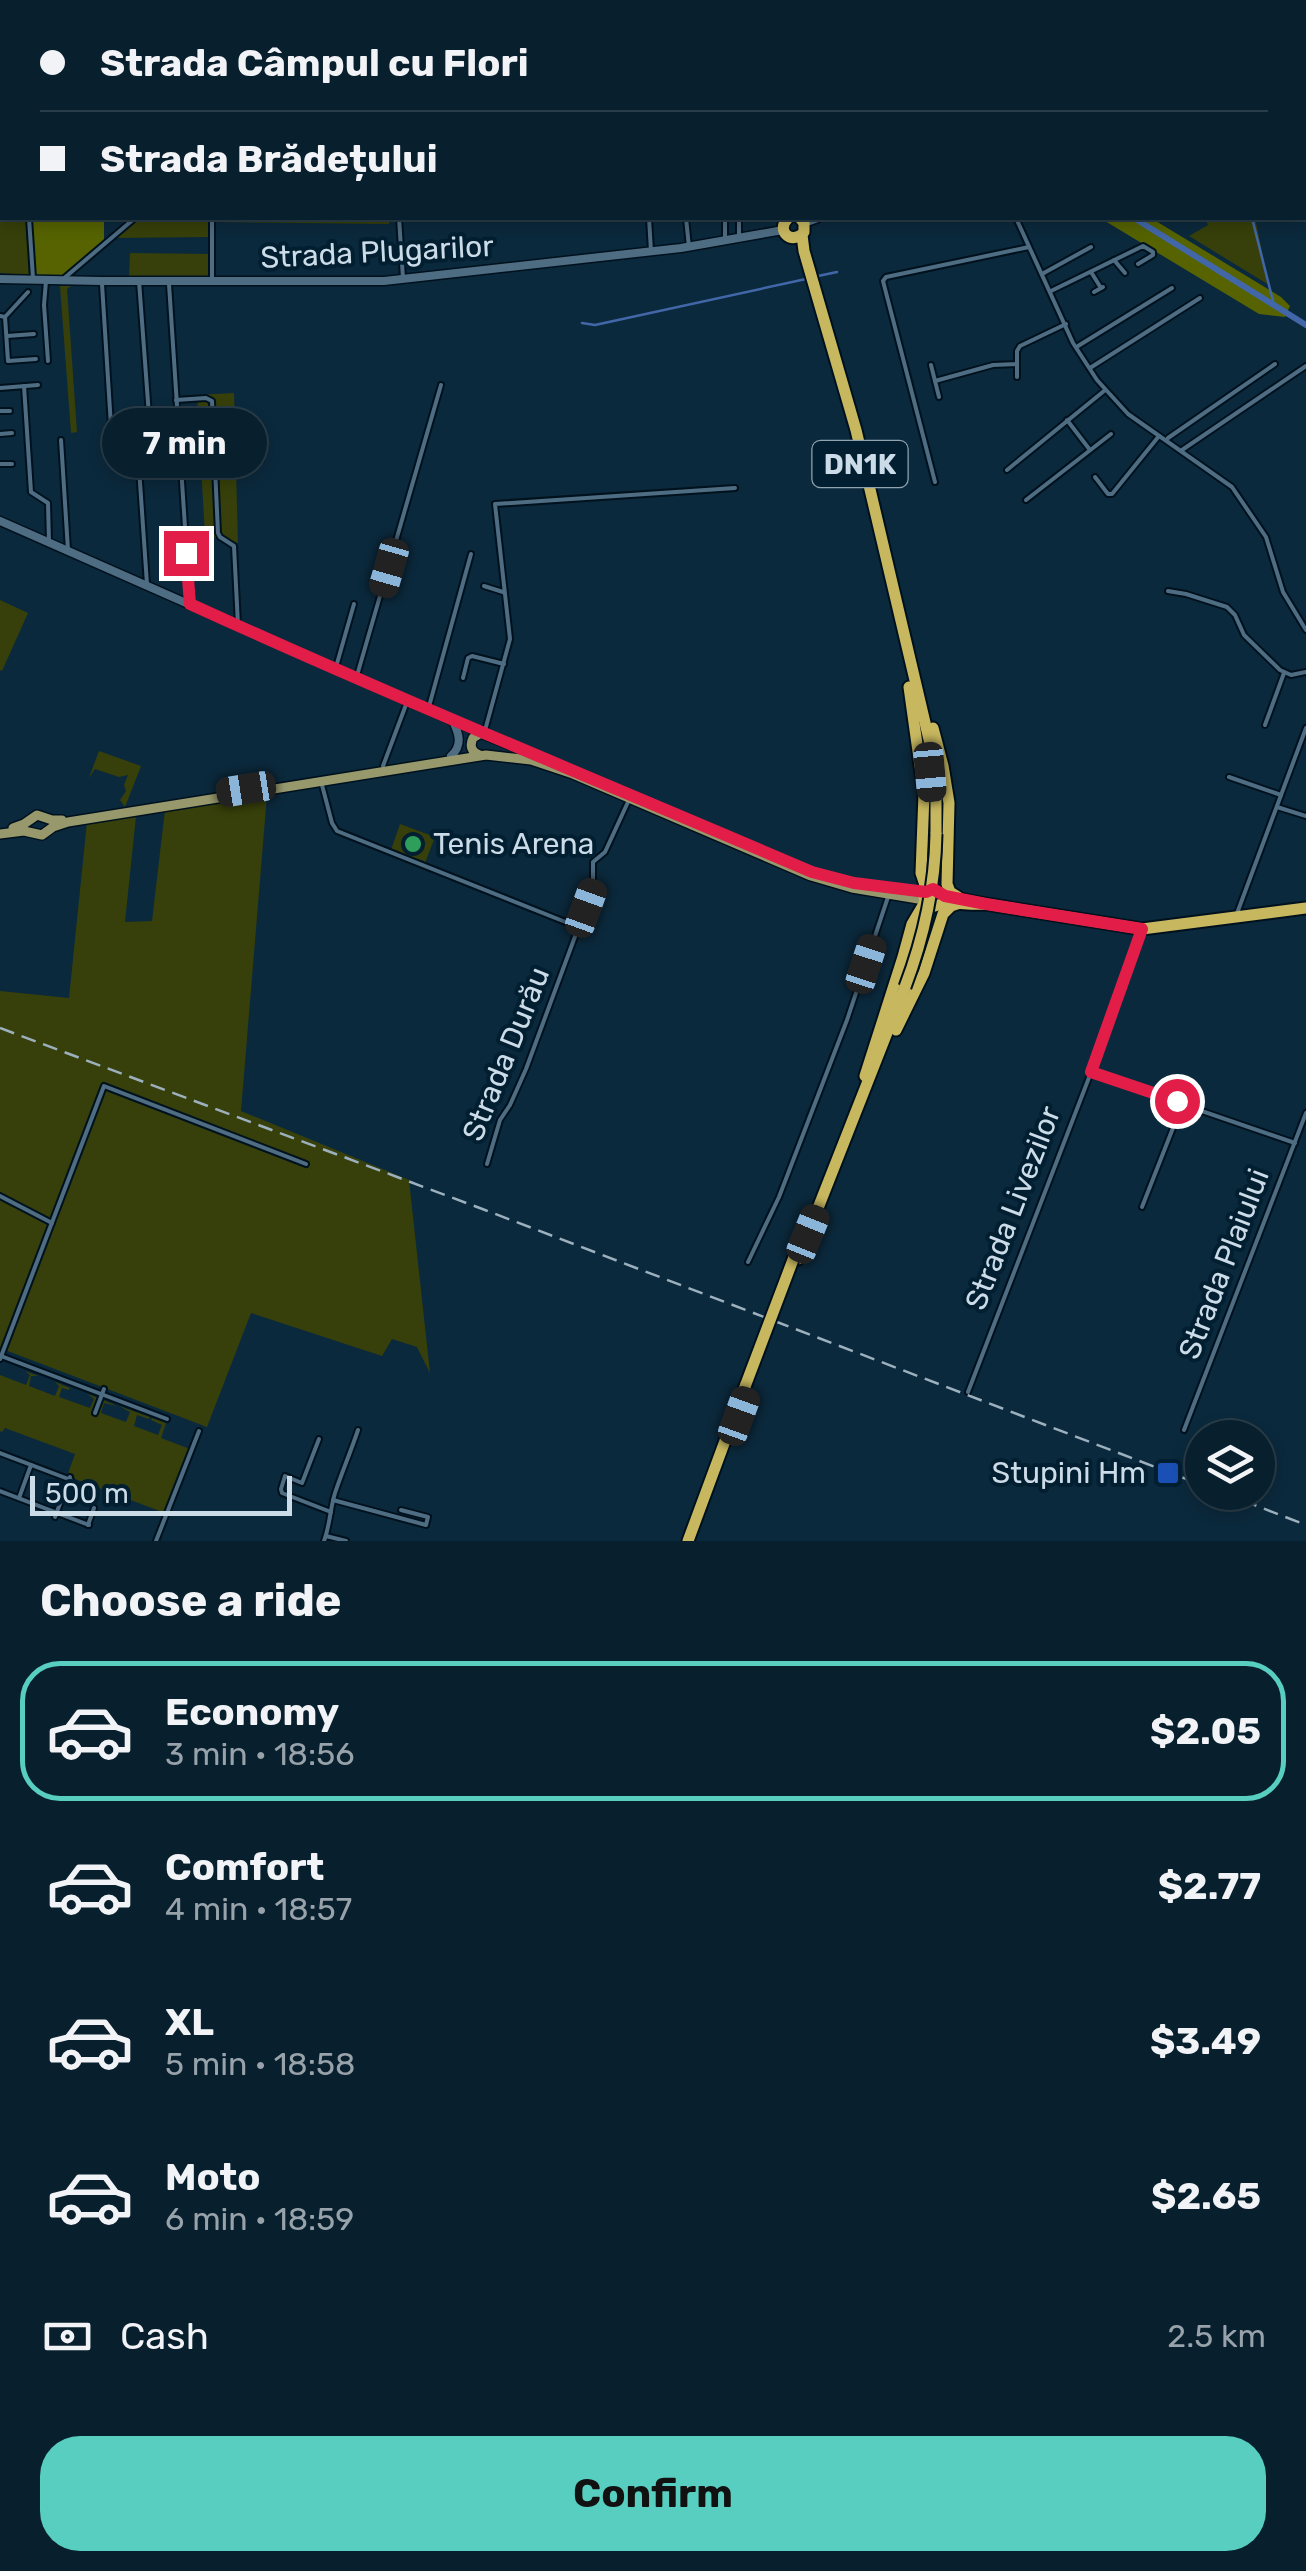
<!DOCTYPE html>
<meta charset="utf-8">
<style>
:root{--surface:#081f2d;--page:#112735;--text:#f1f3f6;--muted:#98a2aa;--line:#293d49;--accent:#58cec0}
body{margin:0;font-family:Rubik,sans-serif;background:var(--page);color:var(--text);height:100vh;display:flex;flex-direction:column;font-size:38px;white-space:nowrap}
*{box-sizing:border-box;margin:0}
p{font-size:32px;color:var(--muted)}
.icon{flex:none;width:55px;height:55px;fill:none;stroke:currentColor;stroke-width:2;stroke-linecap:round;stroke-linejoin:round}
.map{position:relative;height:1541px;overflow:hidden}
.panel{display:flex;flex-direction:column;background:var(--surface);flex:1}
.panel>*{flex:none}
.banner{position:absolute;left:0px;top:0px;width:1308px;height:220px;box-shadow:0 5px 15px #0003,0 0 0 2px var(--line);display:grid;align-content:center;height:220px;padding:0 40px;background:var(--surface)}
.controls{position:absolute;left:1185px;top:1420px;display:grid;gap:20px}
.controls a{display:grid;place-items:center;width:90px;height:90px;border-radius:50%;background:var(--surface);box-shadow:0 5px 15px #0003,0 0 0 2px var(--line);font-size:50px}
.scale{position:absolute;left:30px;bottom:25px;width:262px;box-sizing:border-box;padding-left:10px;border:5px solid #cbdbe8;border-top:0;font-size:28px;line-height:35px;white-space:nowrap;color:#cbdbe8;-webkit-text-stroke:8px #021f31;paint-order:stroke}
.end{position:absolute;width:45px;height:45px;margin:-22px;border:12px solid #e11d48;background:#fff;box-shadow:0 0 0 5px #fff}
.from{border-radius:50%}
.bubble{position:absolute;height:70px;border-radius:35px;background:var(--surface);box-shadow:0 5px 15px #0003,0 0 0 2px var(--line);font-size:32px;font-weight:700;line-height:70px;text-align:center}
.car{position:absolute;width:30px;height:60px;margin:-30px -15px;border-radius:12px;box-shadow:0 0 8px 2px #0007;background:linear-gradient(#222 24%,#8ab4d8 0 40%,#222 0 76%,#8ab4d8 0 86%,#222 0)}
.banner b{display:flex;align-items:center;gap:35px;height:95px;font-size:38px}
.banner b+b{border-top:2px solid var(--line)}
.banner i{width:25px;height:25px;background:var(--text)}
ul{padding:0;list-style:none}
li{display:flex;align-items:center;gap:30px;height:140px;margin:0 20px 15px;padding:0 20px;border:5px solid transparent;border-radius:40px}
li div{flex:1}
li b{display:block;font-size:38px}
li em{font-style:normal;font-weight:700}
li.current{border-color:var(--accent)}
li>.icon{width:90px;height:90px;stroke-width:1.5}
h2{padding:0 40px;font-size:45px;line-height:120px}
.pay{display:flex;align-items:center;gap:25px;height:110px;padding:0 40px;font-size:38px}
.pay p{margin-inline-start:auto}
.primary-button{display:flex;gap:20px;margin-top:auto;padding:20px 40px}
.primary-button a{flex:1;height:115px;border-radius:40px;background:var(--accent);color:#111;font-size:40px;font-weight:700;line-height:115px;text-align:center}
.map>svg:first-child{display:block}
.green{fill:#37400a}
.forest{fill:#566300}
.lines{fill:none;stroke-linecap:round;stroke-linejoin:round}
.stream{stroke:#4267a8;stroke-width:2.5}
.river{stroke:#4267a8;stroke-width:6}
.street-casing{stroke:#00111e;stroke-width:8}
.secondary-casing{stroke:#00111e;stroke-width:11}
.primary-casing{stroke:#00111e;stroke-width:12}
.highway-casing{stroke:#00111e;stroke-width:15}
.street{stroke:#4e6c82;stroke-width:4}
.secondary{stroke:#4e6c82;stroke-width:8}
.primary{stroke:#97996d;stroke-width:9}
.highway{stroke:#c7b75f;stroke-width:11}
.rail{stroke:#9cb0be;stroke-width:2.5;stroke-dasharray:15 8;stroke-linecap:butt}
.highway-bridge-casing{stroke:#00111e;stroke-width:15;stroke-linecap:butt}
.highway-bridge{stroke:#c7b75f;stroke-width:11}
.route{stroke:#e11d48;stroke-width:12}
.leisure-dot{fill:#2e9e5b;stroke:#021f31;stroke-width:4}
.transit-dot{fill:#1a4fb4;stroke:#021f31;stroke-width:4}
.labels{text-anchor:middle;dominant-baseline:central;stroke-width:8;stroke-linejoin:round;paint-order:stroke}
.shield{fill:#021f31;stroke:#8fa3b1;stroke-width:2.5}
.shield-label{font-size:28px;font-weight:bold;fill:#cbdbe8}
.street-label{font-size:30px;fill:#cbdbe8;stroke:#021f31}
.poi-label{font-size:30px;fill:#cbdbe8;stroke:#021f31;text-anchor:start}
</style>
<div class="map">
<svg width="1306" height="1541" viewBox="0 0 1306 1541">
<rect width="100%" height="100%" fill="#0b293c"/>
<g class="green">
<path d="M0,182h2v36h25l2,57 -29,-2z"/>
<path d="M139,218h70v19l-95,1z"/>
<path d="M215,218h174v6l-174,-2z"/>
<path d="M1205,218h50l14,67 -80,-49 19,-11z"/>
<path d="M130,253l81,1 -1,23 -81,-1z"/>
<path d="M60,286h11l-4,3 10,143 -6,1z"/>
<path d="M234,393l4,150 -33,-8 -8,-140z"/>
<path d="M0,600l28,13 -26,58 -2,-1z"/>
<path d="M99,751l42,15 -16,41 -5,-7 6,-9 -2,-6 4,-10 -9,2 -24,-8 -6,9z"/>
<path d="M267,795l-26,316 168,69 21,193 -13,-26 -25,-8 -10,17 -131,-43 -44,114 -207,-79v-357l69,7 18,-176 49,-6 -11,106 27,-1 13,-111z"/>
<path d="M400,824l35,13 -10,26 -34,-13z"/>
<path d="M25,1371l13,5h-7l-2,10 26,10 4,-10 -4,-4 15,6 -1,2 -7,-2 -3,9 31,11 4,-9 -6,-5 10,4 -6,14 6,2 5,-14 14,6 -13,-3 -3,10 25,9 4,-10 -11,-6 31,11 -1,2 -12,-4 -3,11 24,9 4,-10 -11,-5 1,-2 14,5 -5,15 29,11 -25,64 -98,-37 8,-22 -70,-26 -3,4 -2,-1v-56l26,10 4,-10z"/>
</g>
<g class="forest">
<path d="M32,218h72v22l-42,36 -26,1z"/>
<path d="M1100,218h51l130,79 9,9 -5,11 -26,-3z"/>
</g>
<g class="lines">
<g class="stream">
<path d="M283,0l2,2"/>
<path d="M1135,0l2,2"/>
<path d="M1252,218l22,87"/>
<path d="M1126,219l8,-1"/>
<path d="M818,276l19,-4"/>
<path d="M582,323l13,2 211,-46"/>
</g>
<g class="river">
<path d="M950,0v2"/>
<path d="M1134,218l172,107"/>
</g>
<g class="street-casing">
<g id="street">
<path d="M398,0l2,2"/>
<path d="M910,0l2,2"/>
<path d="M1059,0l1,2"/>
<path d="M1140,0l2,2"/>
<path d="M57,2l5,-2"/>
<path d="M498,2l7,-2"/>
<path d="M903,2l2,-2"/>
<path d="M932,2l2,-2"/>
<path d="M1197,2l1,-2"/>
<path d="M0,6l2,1"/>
<path d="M1306,121v-1"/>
<path d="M29,218l4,60"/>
<path d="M212,218v63"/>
<path d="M399,218l4,60"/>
<path d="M649,218l2,33"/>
<path d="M686,218l3,29"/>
<path d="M725,218v20"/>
<path d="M739,218v19"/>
<path d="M1016,218l57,125 24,37 31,34 104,73 34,50 17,55 23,38"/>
<path d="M1114,260l11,13"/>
<path d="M1091,272l10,16"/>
<path d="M1042,274l49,-27"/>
<path d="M62,280l73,-62"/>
<path d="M46,281l-2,24 4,56"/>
<path d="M102,284l9,142c8,10 30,10 39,3l-11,-148"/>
<path d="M169,284l21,319"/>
<path d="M1051,291l92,-45 10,6v3l-15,9"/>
<path d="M1094,292l9,-5"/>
<path d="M0,316l5,1 23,-25"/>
<path d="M5,317l3,44 28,-2"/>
<path d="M7,336l27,-2"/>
<path d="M1078,346l94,-58"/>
<path d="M1017,364v13"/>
<path d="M931,365l8,32"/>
<path d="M1090,368l110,-70"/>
<path d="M935,381l58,-16 24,-1v-13l3,-5 46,-22"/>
<path d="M24,386l7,106 17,11 1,39"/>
<path d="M0,388l38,-3"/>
<path d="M176,400l30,-2 6,3 6,132 2,4 14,9 4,79"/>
<path d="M0,411h10"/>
<path d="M1067,420l23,30"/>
<path d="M0,434l12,-1"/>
<path d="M1168,438l107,-74"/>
<path d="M137,439l10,145"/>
<path d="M61,440l7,110"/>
<path d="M1182,450l124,-84"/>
<path d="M0,464h12"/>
<path d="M1007,470l97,-79"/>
<path d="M1095,477l13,17h4l47,-58"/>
<path d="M935,482l-52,-201 3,-4 143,-30"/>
<path d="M1026,500l85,-66"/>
<path d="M484,586l19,6"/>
<path d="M1168,591l18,3 41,13 8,8 9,20 36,35 11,5 15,-3"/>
<path d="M336,667l18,-63"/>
<path d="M463,678l5,-20 4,-2 32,8"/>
<path d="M356,679l85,-294"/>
<path d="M428,710l43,-156"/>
<path d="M1265,725l19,-52"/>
<path d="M484,734l26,-95 -15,-135 240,-16"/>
<path d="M383,766l24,-64"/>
<path d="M1229,777l52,18"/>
<path d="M322,785l10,38 5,8 236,94"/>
<path d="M1277,807l29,9"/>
<path d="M1236,916l70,-188"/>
<path d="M1091,1073l204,70"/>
<path d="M487,1164l13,-44 10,-15 16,-36 67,-181v-26l12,-10 23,-50"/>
<path d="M0,1196l52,27"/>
<path d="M1142,1207l40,-102"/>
<path d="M748,1262l31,-65 68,-177 42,-126"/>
<path d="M1,1356l166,63"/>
<path d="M0,1359l104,-273 202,78"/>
<path d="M968,1392l147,-382 26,-76"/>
<path d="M95,1413l9,-24"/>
<path d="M1184,1430l122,-317"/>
<path d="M319,1439l-17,44 -17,-7 -4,13 1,4 49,19"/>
<path d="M0,1453l71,27"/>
<path d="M0,1491l89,34"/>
<path d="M19,1498l12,-33"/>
<path d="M333,1500l93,25 2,-8 -27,-7"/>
<path d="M55,1517l15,-40"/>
<path d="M88,1525l6,-17"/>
<path d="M326,1536l20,5"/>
<path d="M156,1541l43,-110"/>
<path d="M324,1541c6,-16 6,-32 11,-48 7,-21 16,-42 23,-63"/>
</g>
</g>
<g class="secondary-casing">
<g id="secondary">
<path d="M1305,31h1"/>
<path d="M804,223l14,-5"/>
<path d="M0,279l101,2h283l297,-33 102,-18"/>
<path d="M0,521l481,212"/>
<path d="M451,756c12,-11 8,-22 2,-35"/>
</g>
</g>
<g class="primary-casing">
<g id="primary">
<path d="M480,755c-8,-2 -11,-9 -7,-17l8,-5 62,25"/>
<path d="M13,828l11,-4 13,-9 15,5h10"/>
<path d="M0,834l24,-3 18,4 11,-8 15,-5 418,-67 45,5 42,14 238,102 41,12 72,12"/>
</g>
</g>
<g class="highway-casing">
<g id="highway">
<path d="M719,0l2,2"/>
<path d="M788,218c-13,13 4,28 16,14v-9l-4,-5"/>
<path d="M802,235l2,16 52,179 75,318 5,43v43"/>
<path d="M909,687l15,107 -3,79 6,18"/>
<path d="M933,728l10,38 6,37 -2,81 3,8 8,5"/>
<path d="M986,904c-23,2 -32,-5 -55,3l-5,-3 -2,-7 3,-6 6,-2 12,7 41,8 156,25 164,-21"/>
<path d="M896,1030l28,-57 19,-59 8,-8 9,-3"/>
<path d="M865,1076l38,-119 9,-33 13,-22"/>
<path d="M798,1259l107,-272"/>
<path d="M688,1541l58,-157"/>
</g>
</g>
<use href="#street" class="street"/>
<use href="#secondary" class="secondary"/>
<use href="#primary" class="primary"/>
<use href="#highway" class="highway"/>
<g class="rail">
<path d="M0,1028l485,182 717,275"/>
<path d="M1221,1492l85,33"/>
</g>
<g class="highway-bridge-casing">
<g id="highway-bridge">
<path d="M905,987c19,-50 30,-99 31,-153"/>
<path d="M746,1384l48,-127"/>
</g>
</g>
<use href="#highway-bridge" class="highway-bridge"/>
</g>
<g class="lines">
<path class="route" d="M186,553l4,51c206,94 414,179 622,268l42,11 72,9 7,-3 12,7 41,8 156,25 -51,143 86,29"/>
</g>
<circle class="leisure-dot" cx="413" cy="844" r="10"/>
<rect class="transit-dot" x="1156" y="1461" width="24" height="24" rx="5"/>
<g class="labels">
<rect class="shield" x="812.5" y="441" width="95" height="46" rx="8"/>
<g class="shield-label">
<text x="860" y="464">DN1K</text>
</g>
<g class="street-label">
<text transform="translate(377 252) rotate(-3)">Strada Plugarilor</text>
<text transform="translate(506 1054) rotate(-68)">Strada Durău</text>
<text transform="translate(1013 1208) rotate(-69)">Strada Livezilor</text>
<text transform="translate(1224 1264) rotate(-69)">Strada Plaiului</text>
</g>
<g class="poi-label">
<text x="433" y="844">Tenis Arena</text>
<text x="1146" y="1473" text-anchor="end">Stupini Hm</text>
</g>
</g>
</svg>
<div class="controls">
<a><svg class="icon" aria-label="layers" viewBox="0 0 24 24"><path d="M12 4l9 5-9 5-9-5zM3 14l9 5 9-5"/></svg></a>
</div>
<div class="scale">500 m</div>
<i class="end from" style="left:1177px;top:1101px"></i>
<i class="end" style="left:186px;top:553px"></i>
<div class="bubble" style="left:102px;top:408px;width:165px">7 min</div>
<i class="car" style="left:389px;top:568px;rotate:196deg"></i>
<i class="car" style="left:930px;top:772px;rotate:175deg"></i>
<i class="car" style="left:246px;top:789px;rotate:261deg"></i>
<i class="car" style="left:586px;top:908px;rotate:20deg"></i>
<i class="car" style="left:866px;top:964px;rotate:18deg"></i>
<i class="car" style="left:808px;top:1234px;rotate:22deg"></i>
<i class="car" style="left:739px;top:1416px;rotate:20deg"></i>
<div class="banner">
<b><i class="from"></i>Strada Câmpul cu Flori</b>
<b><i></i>Strada Brădețului</b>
</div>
</div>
<section class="panel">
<h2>Choose a ride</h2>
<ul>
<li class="current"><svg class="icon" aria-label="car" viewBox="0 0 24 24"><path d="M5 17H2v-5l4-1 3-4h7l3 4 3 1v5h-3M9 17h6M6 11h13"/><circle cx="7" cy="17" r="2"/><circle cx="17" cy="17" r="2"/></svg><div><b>Economy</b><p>3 min · 18:56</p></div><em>$2.05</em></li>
<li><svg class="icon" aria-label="car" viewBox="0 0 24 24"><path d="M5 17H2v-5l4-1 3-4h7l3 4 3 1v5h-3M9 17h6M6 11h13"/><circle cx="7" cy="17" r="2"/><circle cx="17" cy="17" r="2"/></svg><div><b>Comfort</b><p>4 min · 18:57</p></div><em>$2.77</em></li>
<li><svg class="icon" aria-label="car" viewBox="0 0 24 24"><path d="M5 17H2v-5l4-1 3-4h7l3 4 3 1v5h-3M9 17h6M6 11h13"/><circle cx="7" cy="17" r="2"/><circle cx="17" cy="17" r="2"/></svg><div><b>XL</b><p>5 min · 18:58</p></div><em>$3.49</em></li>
<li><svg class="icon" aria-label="car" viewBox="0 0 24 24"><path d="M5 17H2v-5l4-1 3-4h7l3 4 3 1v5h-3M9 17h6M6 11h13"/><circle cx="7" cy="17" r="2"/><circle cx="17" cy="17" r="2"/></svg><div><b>Moto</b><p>6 min · 18:59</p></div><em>$2.65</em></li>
</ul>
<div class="pay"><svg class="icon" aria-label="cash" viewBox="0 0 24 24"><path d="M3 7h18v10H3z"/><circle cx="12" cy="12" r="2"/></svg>Cash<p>2.5 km</p></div>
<div class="primary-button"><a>Confirm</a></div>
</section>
